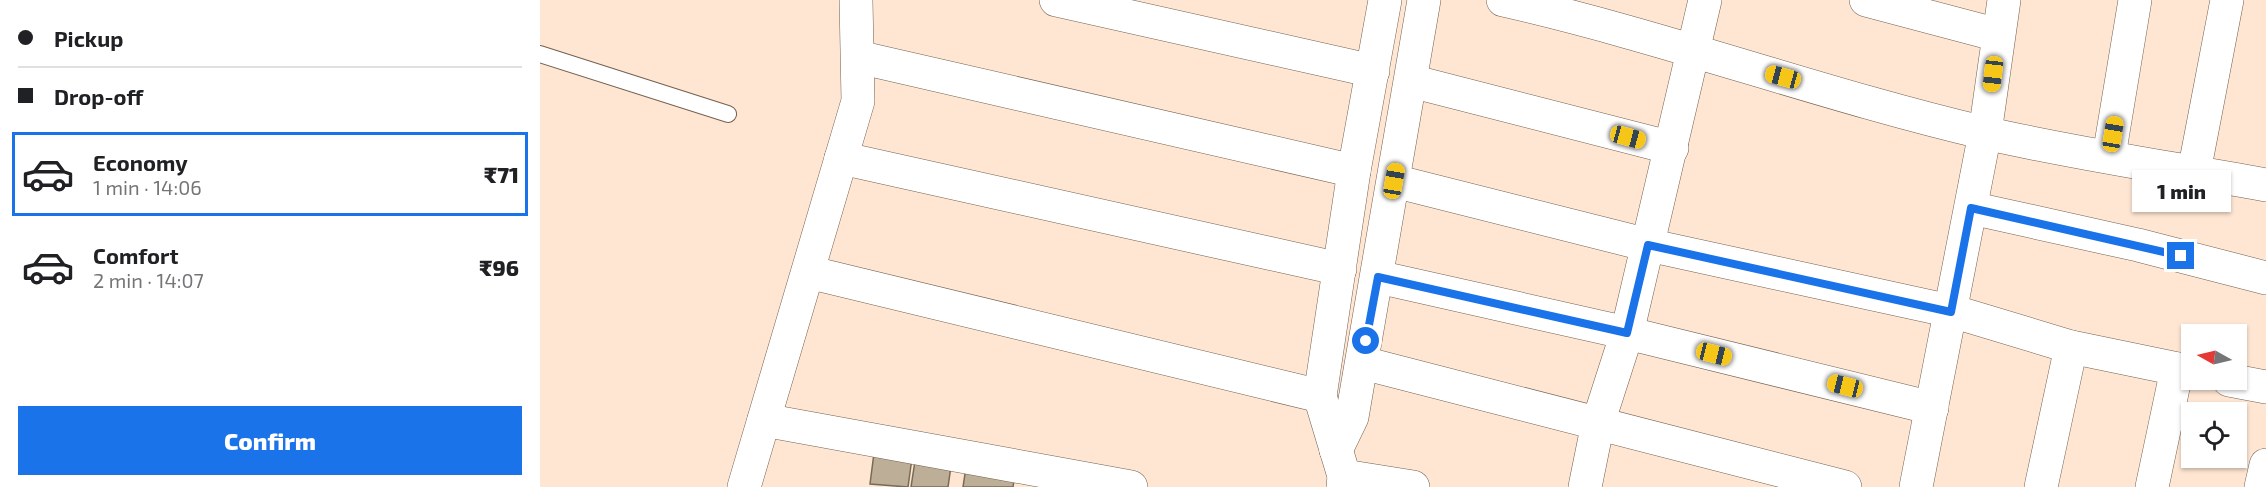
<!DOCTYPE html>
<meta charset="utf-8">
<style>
:root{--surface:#fff;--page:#f2f2f2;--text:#202124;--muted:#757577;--line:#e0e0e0;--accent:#1a73e8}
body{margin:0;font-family:"Exo 2",sans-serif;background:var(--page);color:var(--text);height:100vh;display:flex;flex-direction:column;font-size:22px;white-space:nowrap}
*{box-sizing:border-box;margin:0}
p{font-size:20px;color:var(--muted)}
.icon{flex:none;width:33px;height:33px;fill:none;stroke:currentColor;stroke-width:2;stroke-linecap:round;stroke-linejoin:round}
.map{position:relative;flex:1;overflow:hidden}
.drawer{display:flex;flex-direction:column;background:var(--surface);width:540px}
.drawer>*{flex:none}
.banner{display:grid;align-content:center;height:132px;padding:0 18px;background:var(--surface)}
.needle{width:39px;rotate:278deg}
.fabs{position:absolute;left:1641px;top:324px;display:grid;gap:12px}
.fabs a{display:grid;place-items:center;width:66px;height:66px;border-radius:0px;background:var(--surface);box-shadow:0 2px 4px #0004;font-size:30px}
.end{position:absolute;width:27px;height:27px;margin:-14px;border:8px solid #1a73e8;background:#fff;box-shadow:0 0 0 3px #fff}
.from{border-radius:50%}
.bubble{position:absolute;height:42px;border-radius:0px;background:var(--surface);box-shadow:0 2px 4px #0004;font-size:20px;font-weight:800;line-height:42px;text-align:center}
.car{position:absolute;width:18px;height:36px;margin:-18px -9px;border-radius:8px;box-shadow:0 0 4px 2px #0007;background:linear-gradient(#f5c518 24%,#345 0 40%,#f5c518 0 76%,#345 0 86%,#f5c518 0)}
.banner b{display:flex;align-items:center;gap:21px;height:57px;font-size:22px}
.banner b+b{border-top:2px solid var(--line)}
.banner i{width:15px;height:15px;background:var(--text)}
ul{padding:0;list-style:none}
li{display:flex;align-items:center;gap:18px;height:84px;margin:0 12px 9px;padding:0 6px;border:3px solid transparent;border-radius:0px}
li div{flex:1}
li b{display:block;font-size:22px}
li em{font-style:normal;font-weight:800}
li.selected{border-color:var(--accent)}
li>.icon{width:54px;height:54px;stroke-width:1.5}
.action{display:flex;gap:12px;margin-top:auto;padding:12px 18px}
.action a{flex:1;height:69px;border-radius:0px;background:var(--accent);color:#fff;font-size:24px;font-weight:800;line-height:69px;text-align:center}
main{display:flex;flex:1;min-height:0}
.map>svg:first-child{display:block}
.building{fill:#bdaf97;stroke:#786b55;stroke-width:1.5}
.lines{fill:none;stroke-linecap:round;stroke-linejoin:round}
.lane-casing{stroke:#74604f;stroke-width:18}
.street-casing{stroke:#74604f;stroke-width:34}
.lane{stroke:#fff;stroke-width:16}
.street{stroke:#fff;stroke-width:33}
.route{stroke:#1a73e8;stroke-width:8}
</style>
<main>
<section class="drawer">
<div class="banner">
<b><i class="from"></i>Pickup</b>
<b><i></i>Drop-off</b>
</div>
<ul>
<li class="selected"><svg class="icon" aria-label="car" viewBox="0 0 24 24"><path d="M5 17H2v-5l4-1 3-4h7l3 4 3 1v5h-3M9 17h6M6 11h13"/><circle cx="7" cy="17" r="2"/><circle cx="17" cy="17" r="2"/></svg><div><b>Economy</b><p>1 min · 14:06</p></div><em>₹71</em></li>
<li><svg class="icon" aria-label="car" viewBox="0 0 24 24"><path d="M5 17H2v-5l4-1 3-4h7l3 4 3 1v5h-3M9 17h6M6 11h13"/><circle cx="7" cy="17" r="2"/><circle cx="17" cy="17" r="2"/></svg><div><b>Comfort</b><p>2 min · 14:07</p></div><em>₹96</em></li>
</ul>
<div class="action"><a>Confirm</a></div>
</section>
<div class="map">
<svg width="1726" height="487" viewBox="0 0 1726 487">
<rect width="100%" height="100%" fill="#fee6d3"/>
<g class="building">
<path d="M334,453l38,5 -4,29 -38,-3z"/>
<path d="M375,461l36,5 -3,21h-37z"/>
<path d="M426,467l49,6 -2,14h-50z"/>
</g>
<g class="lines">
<g class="lane-casing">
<path id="lane" d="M0,54l188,60"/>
</g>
<g class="street-casing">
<g id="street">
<path d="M516,0l317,71"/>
<path d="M963,0c163,37 320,95 482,133 92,21 188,35 281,52"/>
<path d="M1326,0l132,35"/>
<path d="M318,57l496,114"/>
<path d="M871,81l261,67"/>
<path d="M1569,156l26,-156"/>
<path d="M301,158l499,111"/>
<path d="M1654,172l33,-172"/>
<path d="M854,181l254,64 307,67 116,35 121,25"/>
<path d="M1431,208l167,37 128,33"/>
<path d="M268,272l512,124"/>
<path d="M838,277l249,56 305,75"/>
<path d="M823,363l482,124"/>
<path d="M1689,380l37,7"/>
<path d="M224,420l367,67"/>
<path d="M796,450l16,-33 72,-417"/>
<path d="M804,476l69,11"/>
<path d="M204,487l114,-386 -2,-101"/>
<path d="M803,487l1,-11 -24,-80 34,-225 31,-171"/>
<path d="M1045,487l13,-64 29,-90 78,-333"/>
<path d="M1376,487l69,-354 19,-133"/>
<path d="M1501,487l30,-140"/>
<path d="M1612,487l25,-118"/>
<path d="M1721,487l5,-22"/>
</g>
</g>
<use href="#lane" class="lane"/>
<use href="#street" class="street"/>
</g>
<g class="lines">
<path class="route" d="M826,341l12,-64 249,56 21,-88 303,67 20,-104 210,48"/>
</g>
</svg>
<div class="fabs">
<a><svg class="needle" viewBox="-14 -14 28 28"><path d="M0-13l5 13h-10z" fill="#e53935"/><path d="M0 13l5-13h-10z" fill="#757577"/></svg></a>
<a><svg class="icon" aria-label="locate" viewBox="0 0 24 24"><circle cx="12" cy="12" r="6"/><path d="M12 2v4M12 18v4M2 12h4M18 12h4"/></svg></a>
</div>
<i class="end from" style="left:826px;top:341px"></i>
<i class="end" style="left:1641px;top:256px"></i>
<div class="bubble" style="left:1592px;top:170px;width:99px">1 min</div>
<i class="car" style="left:1453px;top:74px;rotate:187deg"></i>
<i class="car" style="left:1243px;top:77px;rotate:285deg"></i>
<i class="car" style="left:1573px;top:134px;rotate:9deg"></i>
<i class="car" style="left:1088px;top:137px;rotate:105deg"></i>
<i class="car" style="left:854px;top:181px;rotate:10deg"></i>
<i class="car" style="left:1174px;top:354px;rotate:104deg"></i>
<i class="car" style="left:1305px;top:386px;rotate:284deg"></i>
</div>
</main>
